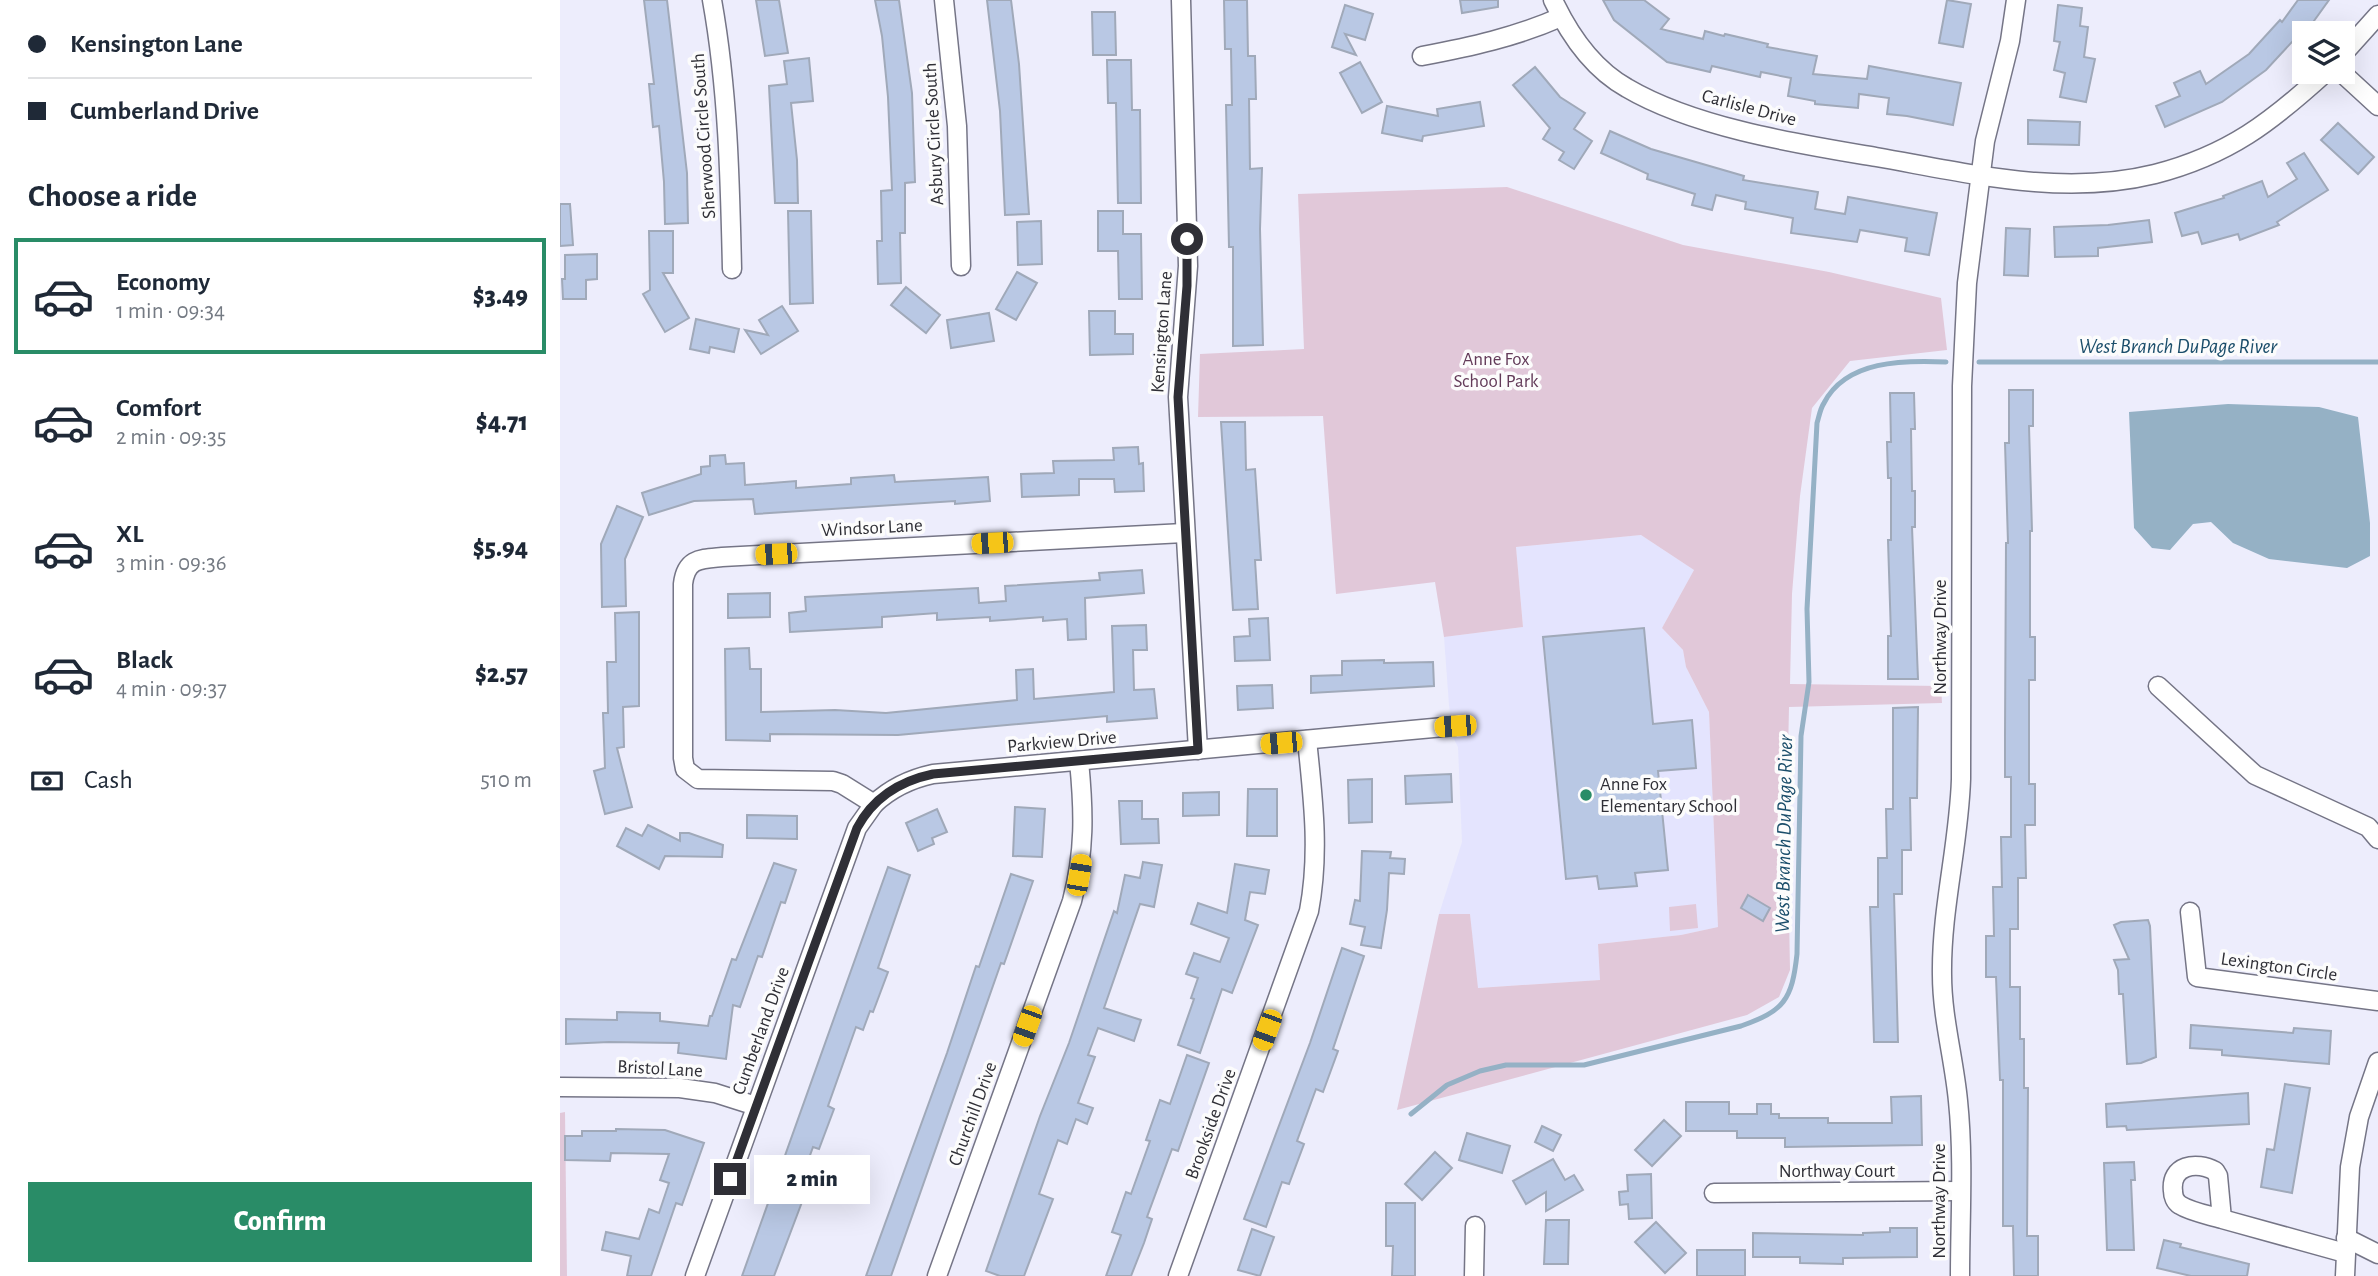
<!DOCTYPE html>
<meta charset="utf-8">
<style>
:root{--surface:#fff;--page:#f2f2f3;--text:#1f2937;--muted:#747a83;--line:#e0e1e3;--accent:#298c67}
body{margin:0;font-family:"Alegreya Sans",sans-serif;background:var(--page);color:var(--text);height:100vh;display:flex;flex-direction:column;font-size:26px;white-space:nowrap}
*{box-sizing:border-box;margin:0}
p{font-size:23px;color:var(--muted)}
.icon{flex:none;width:38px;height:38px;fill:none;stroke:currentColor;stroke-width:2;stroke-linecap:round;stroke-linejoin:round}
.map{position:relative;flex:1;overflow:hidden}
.panel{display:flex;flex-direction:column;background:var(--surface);width:560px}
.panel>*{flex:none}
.hud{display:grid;align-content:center;height:154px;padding:0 28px;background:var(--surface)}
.controls{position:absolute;left:1732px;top:21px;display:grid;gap:14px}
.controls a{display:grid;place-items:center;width:63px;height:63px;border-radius:0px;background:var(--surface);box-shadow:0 7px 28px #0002;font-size:35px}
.end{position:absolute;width:32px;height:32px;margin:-16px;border:9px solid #2f2f36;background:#fff;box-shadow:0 0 0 4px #fff}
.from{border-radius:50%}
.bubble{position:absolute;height:49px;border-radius:0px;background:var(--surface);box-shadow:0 7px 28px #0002;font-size:23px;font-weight:800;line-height:49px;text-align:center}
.car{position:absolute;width:21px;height:42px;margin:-21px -10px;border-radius:9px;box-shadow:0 0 5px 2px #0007;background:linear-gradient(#f5c518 24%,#345 0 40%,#f5c518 0 76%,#345 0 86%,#f5c518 0)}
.hud b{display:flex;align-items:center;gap:24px;height:66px;font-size:26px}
.hud b+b{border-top:2px solid var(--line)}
.hud i{width:18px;height:18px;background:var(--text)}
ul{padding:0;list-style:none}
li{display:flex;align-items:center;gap:21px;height:116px;margin:0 14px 10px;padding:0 14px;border:4px solid transparent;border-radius:0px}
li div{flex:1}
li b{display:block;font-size:26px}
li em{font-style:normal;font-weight:800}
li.on{border-color:var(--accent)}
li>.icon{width:63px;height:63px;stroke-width:1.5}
h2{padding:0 28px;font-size:32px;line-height:84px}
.pay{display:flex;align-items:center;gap:18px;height:77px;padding:0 28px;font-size:26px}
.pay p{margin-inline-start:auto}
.button{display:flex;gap:14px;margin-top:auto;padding:14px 28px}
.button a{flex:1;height:80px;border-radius:0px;background:var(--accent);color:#fff;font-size:28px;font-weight:800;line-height:80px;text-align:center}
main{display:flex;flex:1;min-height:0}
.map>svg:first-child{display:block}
.built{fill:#e4e4fe}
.green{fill:#e1c8d9}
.water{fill:#95b1c5}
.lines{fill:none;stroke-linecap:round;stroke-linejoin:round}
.stream{stroke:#95b1c5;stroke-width:5}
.building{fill:#b9c8e4;stroke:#a0a9b9;stroke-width:2}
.minor-casing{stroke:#757586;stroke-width:21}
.minor{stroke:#fff;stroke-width:18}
.route{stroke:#2f2f36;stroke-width:9}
.poi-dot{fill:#298c67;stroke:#fcfcfc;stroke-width:2.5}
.labels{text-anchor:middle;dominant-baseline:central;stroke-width:7;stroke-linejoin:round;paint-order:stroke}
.street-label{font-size:19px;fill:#2f2f36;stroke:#fcfcfc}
.park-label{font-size:19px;fill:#633b59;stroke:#fcfcfc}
.poi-label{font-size:19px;fill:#2f2f36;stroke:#fcfcfc;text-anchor:start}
.water-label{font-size:21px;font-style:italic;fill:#1a4d6a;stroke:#fcfcfc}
</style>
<main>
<section class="panel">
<div class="hud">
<b><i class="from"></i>Kensington Lane</b>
<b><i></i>Cumberland Drive</b>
</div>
<h2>Choose a ride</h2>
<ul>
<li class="on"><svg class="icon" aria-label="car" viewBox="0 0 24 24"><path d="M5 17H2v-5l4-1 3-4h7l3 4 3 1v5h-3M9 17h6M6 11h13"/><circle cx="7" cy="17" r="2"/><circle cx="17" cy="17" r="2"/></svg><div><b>Economy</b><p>1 min · 09:34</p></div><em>$3.49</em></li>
<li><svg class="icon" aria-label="car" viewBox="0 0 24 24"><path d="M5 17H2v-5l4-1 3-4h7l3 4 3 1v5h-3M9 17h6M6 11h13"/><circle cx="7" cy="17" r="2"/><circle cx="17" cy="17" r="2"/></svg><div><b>Comfort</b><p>2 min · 09:35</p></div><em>$4.71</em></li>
<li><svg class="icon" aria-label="car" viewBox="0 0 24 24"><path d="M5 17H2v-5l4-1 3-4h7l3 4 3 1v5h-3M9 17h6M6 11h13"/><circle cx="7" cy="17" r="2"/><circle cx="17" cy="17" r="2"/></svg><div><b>XL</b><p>3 min · 09:36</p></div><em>$5.94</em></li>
<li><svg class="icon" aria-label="car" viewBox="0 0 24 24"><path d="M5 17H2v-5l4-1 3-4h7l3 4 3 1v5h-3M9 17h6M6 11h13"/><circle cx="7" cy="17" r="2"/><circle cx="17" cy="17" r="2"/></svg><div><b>Black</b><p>4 min · 09:37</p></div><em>$2.57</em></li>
</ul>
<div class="pay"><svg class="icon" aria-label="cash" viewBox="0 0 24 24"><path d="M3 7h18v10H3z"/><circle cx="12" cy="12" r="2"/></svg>Cash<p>510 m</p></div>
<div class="button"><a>Confirm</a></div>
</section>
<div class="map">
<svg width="1818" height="1276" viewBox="0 0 1818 1276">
<rect width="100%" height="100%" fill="#ededfc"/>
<path class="built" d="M1081,535l53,35 -32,58 21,22 3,17 23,45 9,215 -37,8 -83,9 3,36 -124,8 -7,-74h-31l23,-72 -4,-95 -5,-10 -4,-32 -5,-68 79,-10 -7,-80z"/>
<g class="green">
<path d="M947,187l176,58 146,27 112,26 6,52 -97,11 -38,47 -12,88 -8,98 -2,90 151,2 1,17 -153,4 -2,94 3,169 -11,27 -32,18 -350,95 42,-196h31l8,74 122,-8 -2,-36 83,-9 37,-8 -9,-215 -23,-45 -3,-17 -21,-22 32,-58 -53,-35 -125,12 7,80 -79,10 -9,-55 -99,12 -13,-178 -125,1 2,-63 104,-5 -6,-155z"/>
<path d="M1136,904l2,24 -28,3 -1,-24z"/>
<path d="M5,1112l2,164h-7v-163z"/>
</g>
<path class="water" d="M1668,404l91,3 39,10 12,106v33l-23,12 -78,-9 -36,-16 -22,-21 -18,2 -23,26 -18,-2 -18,-20 -5,-116z"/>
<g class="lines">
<g class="stream">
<path d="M1419,362h399"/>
<path d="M851,1114l36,-29 33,-14 26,-6h78l157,-39c43,-15 51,-26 56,-72l4,-218 8,-54 -2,-73 10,-186c2,-6 3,-14 7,-20 22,-43 80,-43 122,-41"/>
</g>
</g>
<g class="building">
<path d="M84,0h23l20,173 1,50 -23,1 -1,-42 -5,-56 -6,1 -4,-43h5z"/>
<path d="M196,0h23l9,53 -23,3z"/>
<path d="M315,0h24l13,93 3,89 -10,1v50h-5l1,50 -23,1 -1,-43h5l-1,-50 11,-1 -4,-93 -6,-61z"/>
<path d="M427,0h24l8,64 10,150 -24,1 -5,-104z"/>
<path d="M664,0h23l1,56h7l1,43h-7l1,70 12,-1 -2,61 3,116 -30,1v-99h-4l-3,-142h6l-1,-56h-6z"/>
<path d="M900,0h38v7l-36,6z"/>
<path d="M1043,0h41l25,19 -8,10 42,10 2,-8 19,5 1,-2 43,10 -1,3 50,9 -4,18 54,5 2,-13 92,17 -8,42 -46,-9 -20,-2 2,-16 -30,-4 -1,14 -43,-4v-3l-27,-5 3,-18 -30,-6 -1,5 -48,-11 -2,6 -43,-10 -53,-42z"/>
<path d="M1387,0l24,4 -8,43 -24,-4z"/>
<path d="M1738,0h31l-23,32 -3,-2 -37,40 -44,32 -57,25 -9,-21 24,-10 -6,-13 26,-12 6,13 43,-30 31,-34 2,2z"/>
<path d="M785,5l28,9 -8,26 -20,-6 11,21 -24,-8z"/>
<path d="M1498,5l24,3 -2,18 8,1 -4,30 11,2 -9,43 -26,-5 5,-24 -11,-3 6,-28 -6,-1z"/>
<path d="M532,12h23l1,43h-23z"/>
<path d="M249,58l4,43 -22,2 6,57 1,43h-23l-6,-117 18,-2 -3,-23z"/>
<path d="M547,60h24l1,50h8l1,93h-23l-2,-100h-8z"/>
<path d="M800,62l22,40 -20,11 -22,-40z"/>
<path d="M975,67l25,30 25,16 -11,16 18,12 -18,28 -15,-9 5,-8 -21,-13 7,-11 -37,-43z"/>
<path d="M920,102l4,24 -61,10 -1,5 -40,-8 5,-27 51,10 -1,-7z"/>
<path d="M1468,120l52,2 -1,23 -51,-1z"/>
<path d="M1778,123l36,34 -16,17 -37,-34z"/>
<path d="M1050,131l41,18 93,27 -1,4 75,12 -3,17 30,5 3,-17 89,16 -8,42 -24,-4 2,-13 -47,-8 -3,12 -66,-9 2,-15 -48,-9 1,-7 -30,-7 -4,15 -20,-5 3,-11 -48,-15 1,-5 -47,-21z"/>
<path d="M1744,153l24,37 -51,32 2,3 -39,15 -2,-6 -36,10 -4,-12 -16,4 -7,-23 49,-15 -1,-2 39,-15 6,16 29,-18 -10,-16z"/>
<path d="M0,204h10l3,41 -13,1z"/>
<path d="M228,211h23l2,92 -23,1z"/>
<path d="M538,211h25v23h18l1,65h-23l-1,-48h-20z"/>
<path d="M1589,220l3,22 -54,6v8l-43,1 -1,-30 54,-2z"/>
<path d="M481,221l1,43 -24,1 -1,-43z"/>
<path d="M1446,228l24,1 -2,47 -24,-1z"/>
<path d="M89,231h24v42h-10l26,45 -24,14 -22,-38 7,-4z"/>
<path d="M37,254v25l-11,1v19h-23l-1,-20h3v-24z"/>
<path d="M457,272l20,11 -21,37 -20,-11z"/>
<path d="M346,287l34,28 -14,18 -35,-28z"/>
<path d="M222,306l16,25 -37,23 -16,-24 23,5 -9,-15z"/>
<path d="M529,311h26v23h18v20l-43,1z"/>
<path d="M429,313l5,28 -43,7 -4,-28z"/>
<path d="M136,319l43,10 -5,23 -24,-5 -1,6 -19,-4z"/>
<path d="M1449,390h24v36h-4l3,105h-2v106h5v43h-6v104h6v41h-10l1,53h-8v51h-8v58h10v52h4v49h4l-1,148h11v40h-24l-1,-50h-10v-146h-3l-4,-103h-10v-41h8l-1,-49h9l-1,-50h10v-60h-6v-41l1,-193h2l-3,-100h4z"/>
<path d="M1330,393h24l1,36h-4l1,62h3v36h-3l6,152h-30v-43h3l-3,-96h3v-62h-3l-1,-36h4z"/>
<path d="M661,422h24l1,48 9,-1 6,91h-6l3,49 -25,1z"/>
<path d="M578,447l1,17 4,-1 1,28 -29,1 -1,-13h-35v16l-57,2 -1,-23 33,-1 -1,-12 61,-1 -1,-12z"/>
<path d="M165,455l1,9 18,-1 1,22 51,-4v7l55,-4v-6l43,-3 1,7 93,-5 2,24 -35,3v-3l-200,13 -2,-15 -59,2 -45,14 -7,-22 59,-19v-7l9,-1v-10z"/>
<path d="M57,506l26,11 -18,42 1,47 -24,1 -1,-63z"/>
<path d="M582,570l2,23 -59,5 1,41 -18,1 -1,-21 -24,2v-4l-53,4v-4l-53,3v-7l-55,4v10l-92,5 -1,-19 17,-2 -1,-14 173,-9 1,15 27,-2 -1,-15 95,-6 -1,-7z"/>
<path d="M210,593v24l-42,1v-24z"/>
<path d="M79,612v94l-16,1 1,40 -7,1 15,59 -27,7 -11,-43 11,-3 -2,-55h5l-1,-51h9l-1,-49z"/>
<path d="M708,618l2,42 -35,1 -1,-24 16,-1 -1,-17z"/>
<path d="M586,625l1,25h-14l1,40 20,-1 3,29 -50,4v-6l-209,19 -128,-1v7l-44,-1 -1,-91 24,-1 1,21h11v43l74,-2 51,3 131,-13 -1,-30 17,-1 1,30 80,-7 -2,-66z"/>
<path d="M1084,628l9,96 39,-4 4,48 -38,3 10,99 -33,3 2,13 -38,3 -2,-13 -31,3 -23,-242z"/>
<path d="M824,660v3l49,-1 1,24 -123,7v-17l31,-1v-14z"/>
<path d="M712,685l1,23 -35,2 -1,-24z"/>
<path d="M1358,707l-1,91h-7l1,52h-9v44h-8l4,148h-24l-4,-135h8v-49h9l-1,-49h7v-101z"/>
<path d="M891,774l1,28 -46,2 -1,-28z"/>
<path d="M812,779v43l-23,1 -1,-43z"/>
<path d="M688,789h29v47h-30z"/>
<path d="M659,792v23l-36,1v-23z"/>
<path d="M559,801h23v18h16l1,24 -38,1z"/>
<path d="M455,807l30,2 -3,48 -29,-1z"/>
<path d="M377,809l10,23 -15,6 2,6 -16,7 -12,-28z"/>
<path d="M187,815l50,1v23l-50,-1z"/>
<path d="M88,825l32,16v-8h9l34,12 -1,12 -57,-1 -6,13 -42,-23 9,-18 16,8z"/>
<path d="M802,851l29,1 -1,6 15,1 -1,15 -15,-1 -2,37 -6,38 -20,-3 4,-18 -15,-3 5,-24 5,1z"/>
<path d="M583,862l19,3 -8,42 -14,-3 -36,104 37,12 -7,21 -36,-13 -10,27 7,2 -17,46 15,5 -6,16 -11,-5 -9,25 -9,-4 -19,54 14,5 -29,77h-24l-14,-5 54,-155 29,-73 45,-132 3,2 8,-38 15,3z"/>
<path d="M214,863l22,7 -11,33 -4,-1 -19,55 -4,-1 -18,51 -7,-2 -7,54 -48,-6 1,-10 -70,-1 -43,2v-25l51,1v-8l43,1v8l48,5 2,-10h2l20,-57 4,1z"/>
<path d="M675,864l34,6 -4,24 -15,-2 -5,28 13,5 -26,68 -10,-4 -22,64 -22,-8 16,-46 -3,-1 7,-20 -12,-4 8,-21 26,9 9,-24 -38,-14 7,-21 29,10z"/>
<path d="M328,867l22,8 -32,93 10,4 -15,40 -3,-1 -7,19 -7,-3 -28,79 6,3 -15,40 -6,-2 -19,53 8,2 -28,74h-32z"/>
<path d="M451,874l22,7 -29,83 -3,-1 -110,313h-25l81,-223 29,-87 3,1z"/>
<path d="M1188,895l22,13 -7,13 -22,-13z"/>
<path d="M1588,920l2,6 6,131 -15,6 -14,1 -4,-70h-4l-1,-24 -4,-10 15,-1 -15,-34 7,-3z"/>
<path d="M782,948l22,8 -31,93 5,2 -15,41 -7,-3 -19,52 7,3 -15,40 -7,-2 -16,45 -22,-8 66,-176z"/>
<path d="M1631,1025l102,8 1,-5 37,3 -2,33 -107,-9v-5l-32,-2z"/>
<path d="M627,1055l22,8 -31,88 -6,-2 -25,68 5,2 -8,24 -13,33h-25l15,-41 -9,-3 14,-40 5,2 19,-53 -4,-1 14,-40 10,4z"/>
<path d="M1725,1084l25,4 -18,105 -31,-6 6,-38 7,1z"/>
<path d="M1688,1093l1,31 -122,6 -1,-4 -19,1 -1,-23z"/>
<path d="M1361,1096l1,49 -137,2v-9h-48v-7h-51v-29h43v12h28v-10h14v10h8v4h49v5h64l-1,-26z"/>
<path d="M1104,1120l17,16 -29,30 -17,-16z"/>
<path d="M982,1126l19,9 -8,16 -18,-9z"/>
<path d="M56,1129l49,1 39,13 -22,62 -6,-2 -25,73h-24l4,-20 -29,-6 4,-18 33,7 10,-30 10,4 10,-30 -9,-3 9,-26 -58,-1 -1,8 -45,-1v-24h17v-5h34z"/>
<path d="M907,1133l43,13 -8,27 -43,-13z"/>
<path d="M875,1152l17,16 -30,32 -17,-16z"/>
<path d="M993,1159l12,21 9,-5 9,15 -37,21v-19l-20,12 -13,-23z"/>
<path d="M1574,1162l1,18h-4l3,70h-27l-3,-87z"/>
<path d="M1091,1174l1,44 -23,1 -1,-15 -8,1 -1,-13 9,-1 -1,-16z"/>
<path d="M826,1203h29v73h-23l1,-30h-7z"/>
<path d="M986,1220h23l-1,44h-24z"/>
<path d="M1096,1222l30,31 -21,20 -30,-31z"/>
<path d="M1330,1228h27v29l-74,1v6l-43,-1v-6h-47v-24l110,2v-2l27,-1z"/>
<path d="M692,1229l22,8 -14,39 -22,-6z"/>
<path d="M1604,1240l17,4 -1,3 69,17 -2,12h-56l-34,-8z"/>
<rect x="1137" y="1250" width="48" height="26"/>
</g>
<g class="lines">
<g class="minor-casing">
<g id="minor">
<path d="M152,0c16,89 18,179 20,269"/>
<path d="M384,0l13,126 4,140"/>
<path d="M621,0l7,266 -10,131 20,353"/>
<path d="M993,0c16,34 40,69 74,88 68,40 172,56 249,69 92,16 186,40 279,17 74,-19 116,-52 171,-102"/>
<path d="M1783,54l35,-39"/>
<path d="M862,56c48,-9 94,-19 139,-39"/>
<path d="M1781,72l37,34"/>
<path d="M624,533l-462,24c-21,2 -36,1 -39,27v174l2,11 13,10 135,2 9,3 32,20c17,-16 36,-25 59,-30l522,-48"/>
<path d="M1598,686l97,89 113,52 10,12"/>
<path d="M1630,912l7,65 181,24"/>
<path d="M0,1087l120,1 35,5 41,13"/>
<path d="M1154,1193l246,-2"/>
<path d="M1662,1219l-4,-43 -3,-5c-19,-10 -45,-6 -42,20 0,5 2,11 7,14 11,7 29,10 42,14l123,34"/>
<path d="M1786,1238l32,16"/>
<path d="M135,1276l162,-448 17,-24"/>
<path d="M377,1276l135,-375c13,-50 12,-89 7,-140"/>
<path d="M618,1276l131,-365c11,-58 4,-113 -2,-171"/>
<path d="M914,1276l1,-50"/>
<path d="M1400,1276c0,-58 4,-117 -2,-175 -4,-42 -16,-84 -16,-126 -1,-66 17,-130 19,-196l1,-393 5,-103 18,-142 25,-100 6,-41"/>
<path d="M1785,1276l5,-109 9,-50 19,-55"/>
</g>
</g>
<use href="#minor" class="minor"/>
</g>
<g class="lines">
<path class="route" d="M170,1179l127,-351c16,-30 43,-47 76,-54l265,-24 -20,-353 9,-111v-47"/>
</g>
<circle class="poi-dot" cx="1026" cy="795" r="7"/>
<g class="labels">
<g class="street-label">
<text transform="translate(1189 108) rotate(15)">Carlisle Drive</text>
<text transform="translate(374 134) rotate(-93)">Asbury Circle South</text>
<text transform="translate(144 136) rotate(-94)">Sherwood Circle South</text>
<text transform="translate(602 332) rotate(-86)">Kensington Lane</text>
<text transform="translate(312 528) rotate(-3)">Windsor Lane</text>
<text transform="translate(1380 637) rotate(-90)">Northway Drive</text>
<text transform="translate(502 742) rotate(-5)">Parkview Drive</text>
<text transform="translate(1719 967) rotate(8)">Lexington Circle</text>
<text transform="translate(201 1031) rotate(-70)">Cumberland Drive</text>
<text transform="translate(100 1069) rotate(3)">Bristol Lane</text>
<text transform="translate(413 1114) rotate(-70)">Churchill Drive</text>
<text transform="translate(651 1124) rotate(-70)">Brookside Drive</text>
<text x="1277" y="1171">Northway Court</text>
<text transform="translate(1379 1201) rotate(-90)">Northway Drive</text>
</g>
<g class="park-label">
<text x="936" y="359">Anne Fox<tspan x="936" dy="22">School Park</tspan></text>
</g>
<g class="poi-label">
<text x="1040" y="784">Anne Fox<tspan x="1040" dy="22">Elementary School</tspan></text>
</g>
<g class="water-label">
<text x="1618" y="346">West Branch DuPage River</text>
<text transform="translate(1224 834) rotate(-89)">West Branch DuPage River</text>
</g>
</g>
</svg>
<div class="controls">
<a><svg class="icon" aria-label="layers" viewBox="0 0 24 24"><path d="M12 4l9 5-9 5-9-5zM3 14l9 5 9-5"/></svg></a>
</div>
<i class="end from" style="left:627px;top:239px"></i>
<i class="end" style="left:170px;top:1179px"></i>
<div class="bubble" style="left:194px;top:1155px;width:116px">2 min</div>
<i class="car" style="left:432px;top:543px;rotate:267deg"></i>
<i class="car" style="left:216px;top:554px;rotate:267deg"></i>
<i class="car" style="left:895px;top:726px;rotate:266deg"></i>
<i class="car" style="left:721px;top:743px;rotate:265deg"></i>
<i class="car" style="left:519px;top:875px;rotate:10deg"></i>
<i class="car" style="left:467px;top:1026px;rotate:200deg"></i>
<i class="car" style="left:707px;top:1030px;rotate:200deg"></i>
</div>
</main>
